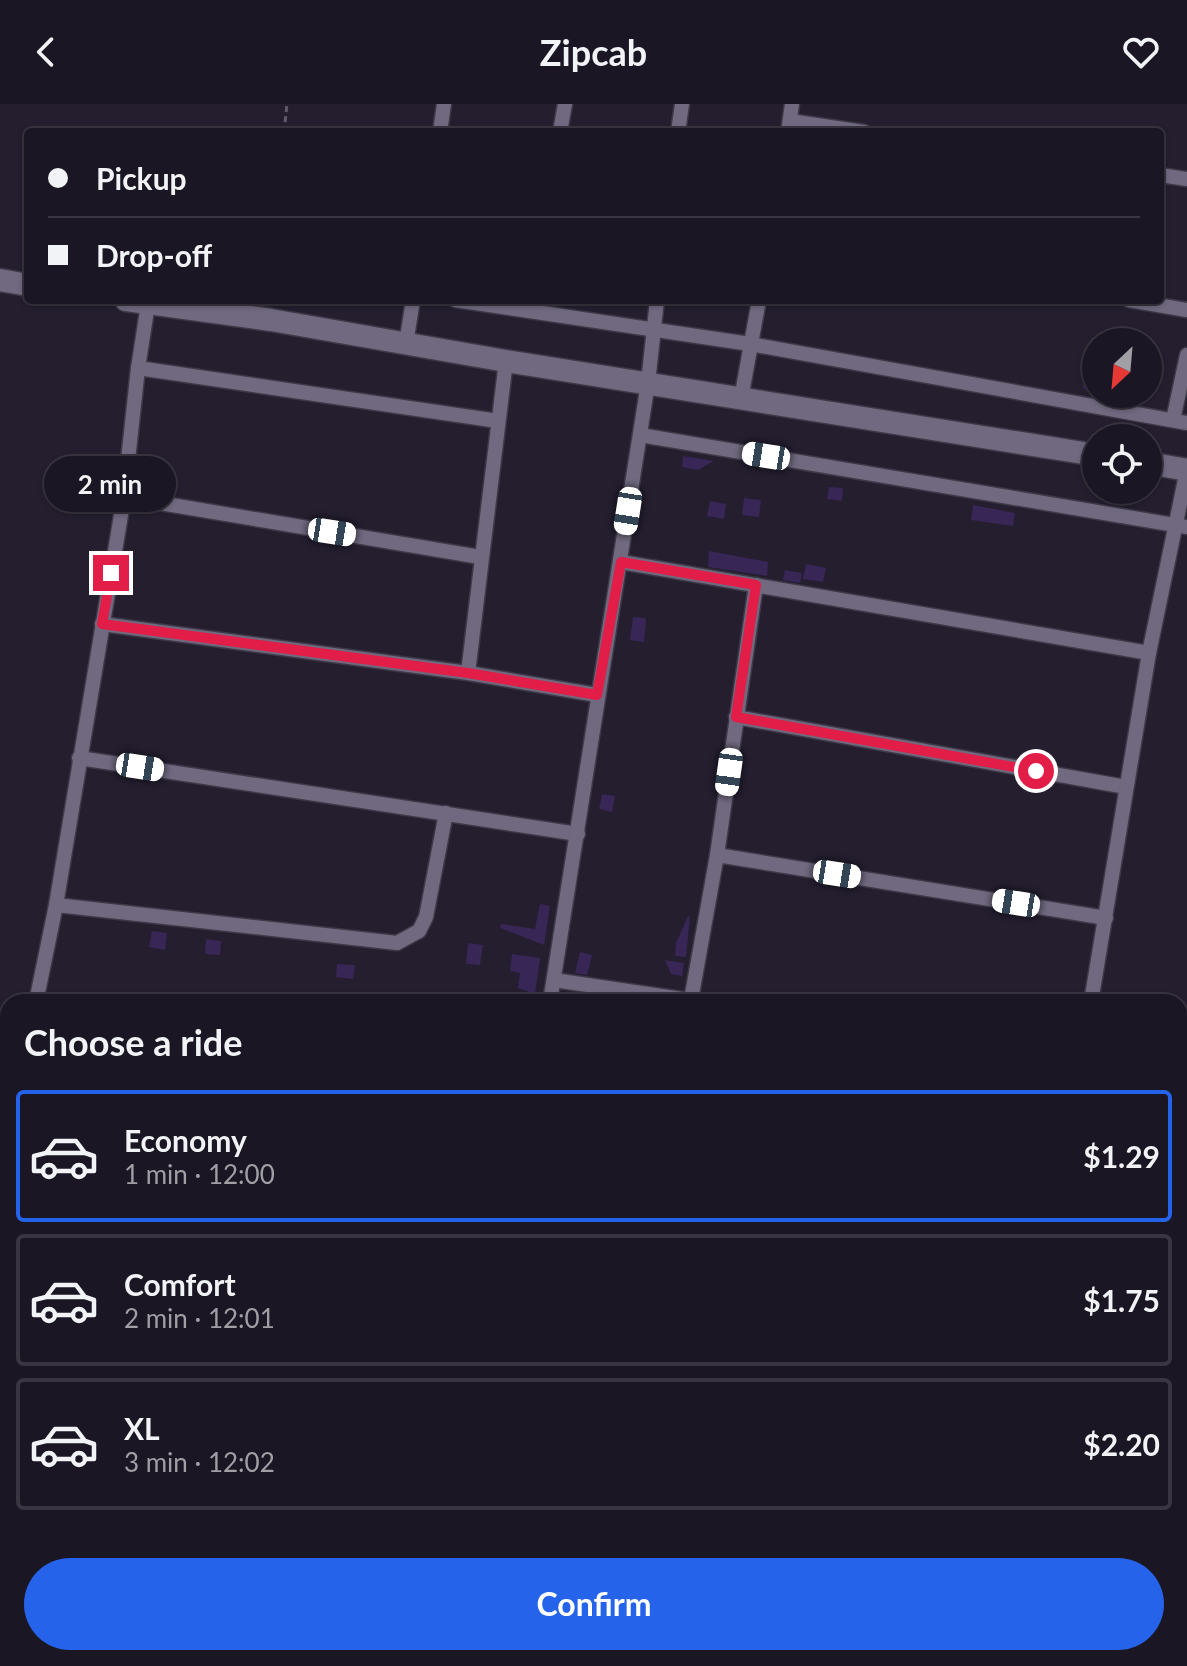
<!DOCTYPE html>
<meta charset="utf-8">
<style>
:root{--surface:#1b1623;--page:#282330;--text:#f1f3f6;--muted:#a09fa6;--line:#393541;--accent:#2563eb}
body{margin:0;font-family:Lato,sans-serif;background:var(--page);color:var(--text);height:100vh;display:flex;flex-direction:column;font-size:30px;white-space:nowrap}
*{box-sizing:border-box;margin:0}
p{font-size:26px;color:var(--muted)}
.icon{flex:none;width:44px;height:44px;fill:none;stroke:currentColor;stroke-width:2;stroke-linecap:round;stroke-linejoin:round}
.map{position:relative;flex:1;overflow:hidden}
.drawer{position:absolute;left:0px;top:890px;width:1188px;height:672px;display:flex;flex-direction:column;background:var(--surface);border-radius:24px 24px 0 0;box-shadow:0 2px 6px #0004,0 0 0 2px var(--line)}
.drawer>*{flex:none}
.guide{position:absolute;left:24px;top:24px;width:1140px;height:176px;border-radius:8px;box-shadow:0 2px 6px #0004,0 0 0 2px var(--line);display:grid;align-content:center;height:176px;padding:0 24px;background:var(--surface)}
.needle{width:52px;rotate:206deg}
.fabs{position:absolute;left:1082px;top:224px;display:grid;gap:16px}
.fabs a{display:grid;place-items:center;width:80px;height:80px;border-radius:50%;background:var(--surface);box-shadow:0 2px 6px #0004,0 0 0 2px var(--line);font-size:40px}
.end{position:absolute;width:36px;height:36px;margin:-18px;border:10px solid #e11d48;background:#fff;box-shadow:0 0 0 4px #fff}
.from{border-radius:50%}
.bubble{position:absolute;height:56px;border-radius:28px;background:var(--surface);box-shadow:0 2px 6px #0004,0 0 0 2px var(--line);font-size:26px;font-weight:700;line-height:56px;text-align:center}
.car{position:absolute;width:24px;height:48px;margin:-24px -12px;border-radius:10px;box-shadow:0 0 6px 2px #0007;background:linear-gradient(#fff 24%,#345 0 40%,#fff 0 76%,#345 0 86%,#fff 0)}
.guide b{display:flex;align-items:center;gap:28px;height:76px;font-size:30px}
.guide b+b{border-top:2px solid var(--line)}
.guide i{width:20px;height:20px;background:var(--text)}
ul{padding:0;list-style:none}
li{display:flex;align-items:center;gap:24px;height:132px;margin:0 16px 12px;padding:0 8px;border:4px solid var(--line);border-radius:8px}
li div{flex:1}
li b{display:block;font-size:30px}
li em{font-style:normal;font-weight:700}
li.current{border-color:var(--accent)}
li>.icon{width:72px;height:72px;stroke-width:1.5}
h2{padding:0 24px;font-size:36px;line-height:96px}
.action{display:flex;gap:16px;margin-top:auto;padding:16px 24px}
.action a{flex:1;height:92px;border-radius:48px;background:var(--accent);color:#fff;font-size:32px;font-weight:700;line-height:92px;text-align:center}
header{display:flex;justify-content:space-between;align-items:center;height:104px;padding:0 24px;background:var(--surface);font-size:36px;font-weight:700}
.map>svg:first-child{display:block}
.building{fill:#382657}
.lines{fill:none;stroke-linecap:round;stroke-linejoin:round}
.street-casing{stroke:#3d3947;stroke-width:17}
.secondary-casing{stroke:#3d3947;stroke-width:25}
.path{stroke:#605b6b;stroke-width:3;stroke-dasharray:6 4;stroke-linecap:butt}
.street{stroke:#70697f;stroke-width:14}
.secondary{stroke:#70697f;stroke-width:22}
.route{stroke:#e11d48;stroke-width:10}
</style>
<header><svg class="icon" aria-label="back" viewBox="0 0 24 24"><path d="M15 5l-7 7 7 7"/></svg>Zipcab<svg class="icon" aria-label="heart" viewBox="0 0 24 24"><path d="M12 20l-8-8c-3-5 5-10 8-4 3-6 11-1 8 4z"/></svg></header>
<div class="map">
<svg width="1187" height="1562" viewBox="0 0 1187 1562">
<rect width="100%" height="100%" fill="#241e2f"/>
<g class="building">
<path d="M1084,271l12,3v13l-13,-2z"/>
<path d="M683,352l31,5 -16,9 -16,-3z"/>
<path d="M829,383l14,1 -1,13 -15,-2z"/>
<path d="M744,394l17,2 -2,17 -17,-2z"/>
<path d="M710,397l16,3 -2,15 -17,-3z"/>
<path d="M973,401l42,8 -2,13 -42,-6z"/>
<path d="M709,447l59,11 -1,14 -59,-9z"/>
<path d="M806,460l20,4 -3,14 -20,-3z"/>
<path d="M785,466l17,3 -2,10 -17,-3z"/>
<path d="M633,513l12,1 1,3 -2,21 -14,-2z"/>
<path d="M602,690l13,2 -3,16 -13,-3z"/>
<path d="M540,800l10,2 -6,39 -44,-17 1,-4 34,5z"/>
<path d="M688,812l2,1 -4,40 -11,-1 1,-13z"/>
<path d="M152,827l15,2 -2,17 -16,-3z"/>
<path d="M206,835l15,2 -1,14 -15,-1z"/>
<path d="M468,839l15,2 -3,20 -14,-1z"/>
<path d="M580,848l12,3 -5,20 -12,-2z"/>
<path d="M512,850l28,4 -5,36 -17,-6 2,-15 -10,-2z"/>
<path d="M665,856l19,3 -2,13 -11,-2z"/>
<path d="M337,860l18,1 -2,14 -17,-2z"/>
</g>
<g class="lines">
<g class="street-casing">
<g id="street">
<path d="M790,17l74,11"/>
<path d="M440,28l4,-28"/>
<path d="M560,28l5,-28"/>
<path d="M678,28l4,-28"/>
<path d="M788,28l4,-28"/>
<path d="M1160,71l27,4"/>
<path d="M455,196l295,44 437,79"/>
<path d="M1129,196l58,10"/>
<path d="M406,240l7,-44"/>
<path d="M138,264l360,53"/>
<path d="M741,295l18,-99"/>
<path d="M1173,316l14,-65"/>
<path d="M640,331l547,92"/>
<path d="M124,393l356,60"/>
<path d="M621,458l528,91"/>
<path d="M102,520l366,49 129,22"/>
<path d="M468,569l38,-312"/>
<path d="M736,613l390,70"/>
<path d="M79,654l499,76"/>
<path d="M717,751l389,63"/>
<path d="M56,801l341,38 22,-12 7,-14 20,-104"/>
<path d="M554,876l148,22"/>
<path d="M691,896l26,-145 39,-270"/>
<path d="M36,898l20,-97 68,-408 14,-129 10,-64"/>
<path d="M550,898l98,-619 9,-83"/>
<path d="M1091,898l58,-349 38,-183"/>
<path d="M1180,977l7,1"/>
<path d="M1180,1123l7,1"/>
<path d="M0,1130l8,-68"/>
<path d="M1180,1291l7,2"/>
<path d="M1180,1452l7,2"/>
<path d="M0,1526l8,9"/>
<path d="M30,1554l10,8"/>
<path d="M241,1562l2,-8"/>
<path d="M561,1562l1,-8"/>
<path d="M727,1562l1,-8"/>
<path d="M882,1562l2,-8"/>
<path d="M1039,1562l2,-8"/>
</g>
</g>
<g class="secondary-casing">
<g id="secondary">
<path d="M0,176l28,5"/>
<path d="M126,196l145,20 235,41 590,94"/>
<path d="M1148,359l39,7"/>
</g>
</g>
<g class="path">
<path d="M284,28l3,-28"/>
<path d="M0,1033l8,3"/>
</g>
<use href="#street" class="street"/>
<use href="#secondary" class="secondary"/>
</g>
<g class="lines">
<path class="route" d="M111,469l-9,51 366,49 129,22 24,-133 135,23 -20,132 300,54"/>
</g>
</svg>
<div class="fabs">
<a><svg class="needle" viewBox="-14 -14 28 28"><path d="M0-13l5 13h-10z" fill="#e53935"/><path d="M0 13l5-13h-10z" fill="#a09fa6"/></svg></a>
<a><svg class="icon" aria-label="locate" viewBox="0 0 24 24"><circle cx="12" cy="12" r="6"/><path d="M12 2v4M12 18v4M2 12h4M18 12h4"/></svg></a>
</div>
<i class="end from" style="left:1036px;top:667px"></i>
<i class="end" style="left:111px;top:469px"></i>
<div class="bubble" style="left:44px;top:352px;width:132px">2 min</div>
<i class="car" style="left:766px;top:352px;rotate:279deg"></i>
<i class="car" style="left:628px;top:407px;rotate:189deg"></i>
<i class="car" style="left:332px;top:428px;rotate:99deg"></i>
<i class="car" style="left:140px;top:663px;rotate:99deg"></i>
<i class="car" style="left:729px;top:668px;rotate:188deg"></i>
<i class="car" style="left:837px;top:770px;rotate:99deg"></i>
<i class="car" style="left:1016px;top:799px;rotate:279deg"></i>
<div class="guide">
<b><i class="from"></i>Pickup</b>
<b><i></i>Drop-off</b>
</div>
<section class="drawer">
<h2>Choose a ride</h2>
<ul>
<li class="current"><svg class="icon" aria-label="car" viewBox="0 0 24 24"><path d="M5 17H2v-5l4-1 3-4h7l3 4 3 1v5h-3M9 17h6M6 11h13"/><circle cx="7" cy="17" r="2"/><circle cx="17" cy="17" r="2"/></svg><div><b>Economy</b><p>1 min · 12:00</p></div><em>$1.29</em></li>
<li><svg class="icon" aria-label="car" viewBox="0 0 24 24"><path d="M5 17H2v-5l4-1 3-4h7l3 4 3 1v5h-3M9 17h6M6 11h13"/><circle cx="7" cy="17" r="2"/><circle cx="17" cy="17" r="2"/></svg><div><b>Comfort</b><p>2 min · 12:01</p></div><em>$1.75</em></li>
<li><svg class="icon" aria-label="car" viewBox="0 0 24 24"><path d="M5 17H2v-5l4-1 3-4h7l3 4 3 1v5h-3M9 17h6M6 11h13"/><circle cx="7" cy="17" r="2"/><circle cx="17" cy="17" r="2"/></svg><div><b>XL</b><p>3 min · 12:02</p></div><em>$2.20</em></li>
</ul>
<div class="action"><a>Confirm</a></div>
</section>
</div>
